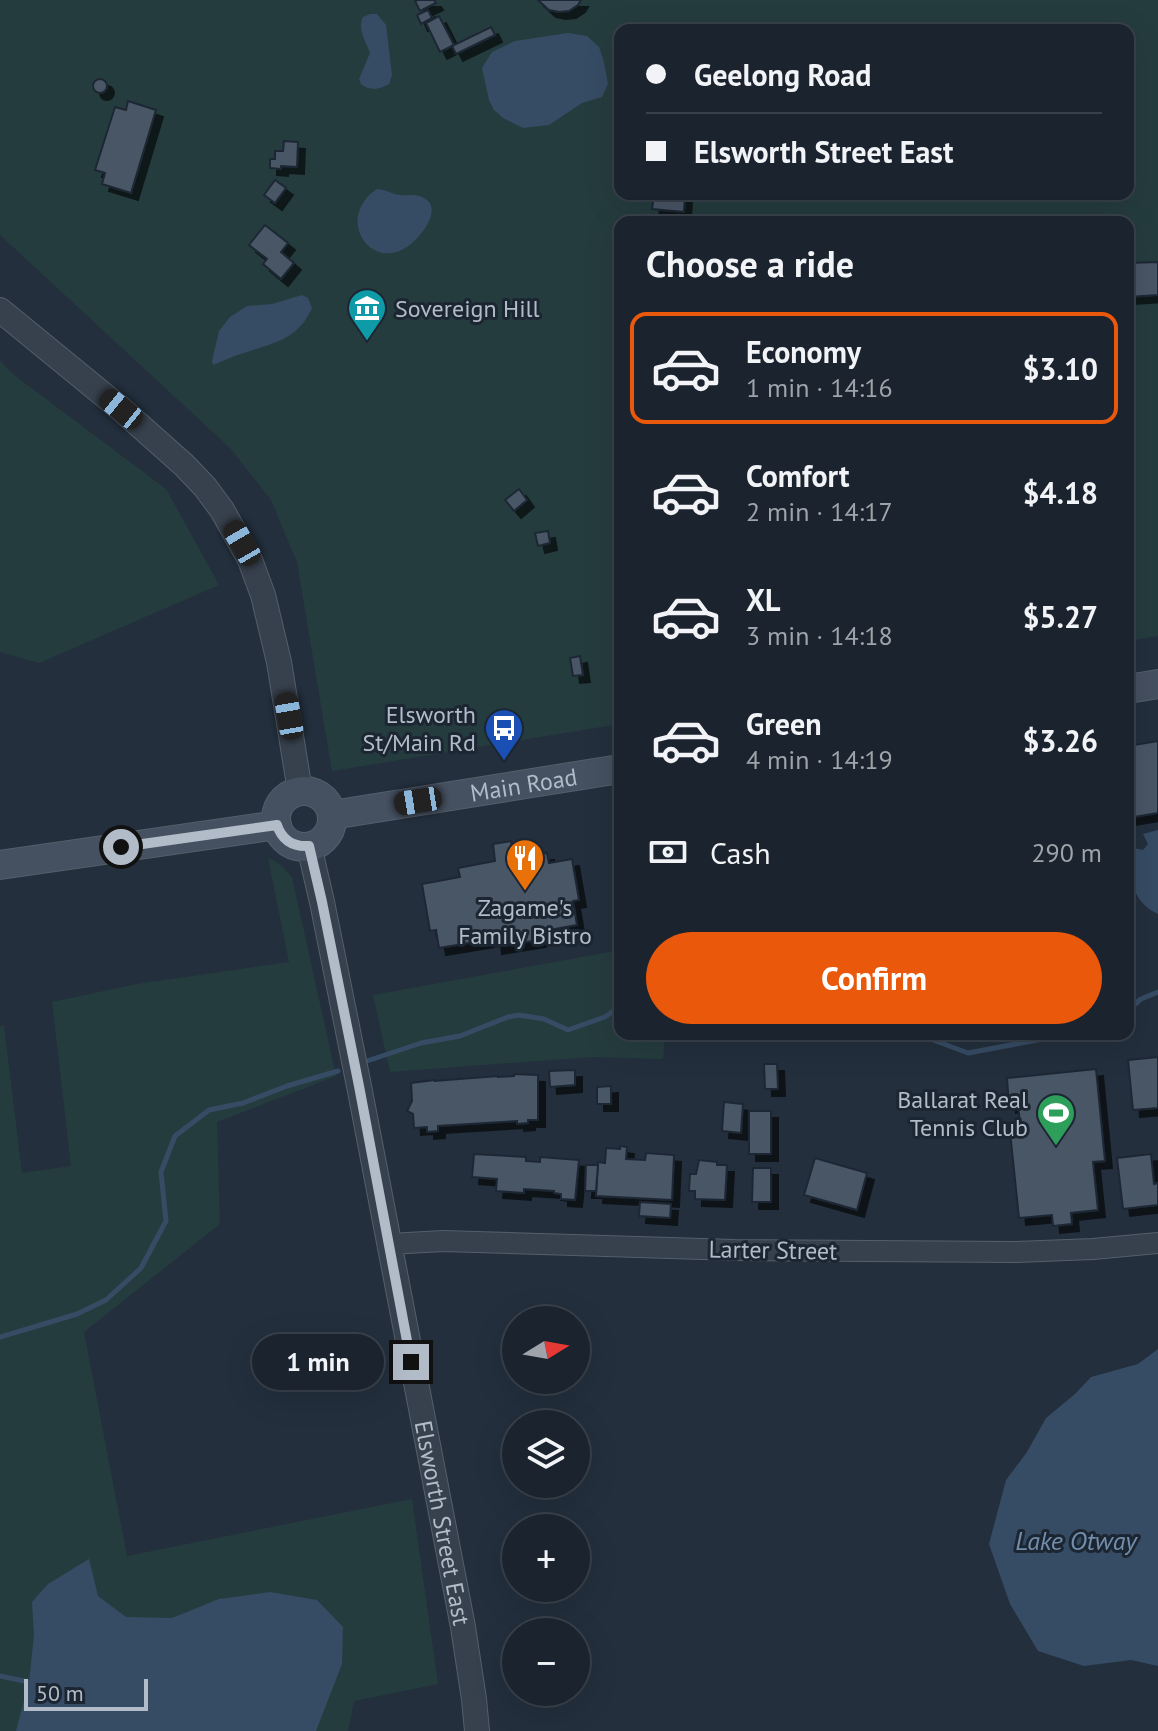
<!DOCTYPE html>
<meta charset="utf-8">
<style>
:root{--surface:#1a232e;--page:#272f3a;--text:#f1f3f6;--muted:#9fa4aa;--line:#38404a;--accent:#ea580c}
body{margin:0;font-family:"PT Sans",sans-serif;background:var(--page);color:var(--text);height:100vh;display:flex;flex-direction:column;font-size:30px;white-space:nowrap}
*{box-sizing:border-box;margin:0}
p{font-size:26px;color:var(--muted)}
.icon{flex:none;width:44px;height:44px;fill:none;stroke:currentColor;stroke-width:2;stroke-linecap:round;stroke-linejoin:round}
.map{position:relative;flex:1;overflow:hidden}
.panel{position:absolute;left:614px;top:216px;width:520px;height:824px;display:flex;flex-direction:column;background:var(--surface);border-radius:16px;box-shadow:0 8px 32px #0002,0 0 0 2px var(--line)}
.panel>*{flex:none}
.banner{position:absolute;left:614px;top:24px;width:520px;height:176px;border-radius:16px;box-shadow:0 8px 32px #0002,0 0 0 2px var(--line);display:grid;align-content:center;height:176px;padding:0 32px;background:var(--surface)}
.needle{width:52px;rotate:79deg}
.tools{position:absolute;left:502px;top:1306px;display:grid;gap:16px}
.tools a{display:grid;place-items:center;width:88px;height:88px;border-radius:50%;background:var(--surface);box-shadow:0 8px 32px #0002,0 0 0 2px var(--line);font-size:40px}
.scale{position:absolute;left:24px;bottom:20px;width:124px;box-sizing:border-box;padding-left:8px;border:4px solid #b2bcc8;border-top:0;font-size:22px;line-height:28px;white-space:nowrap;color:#b2bcc8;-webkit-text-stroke:6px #1c2632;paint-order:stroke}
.end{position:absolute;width:36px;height:36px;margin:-18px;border:10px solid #b2bcc8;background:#111;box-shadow:0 0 0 4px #111}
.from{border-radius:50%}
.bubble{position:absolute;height:56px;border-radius:28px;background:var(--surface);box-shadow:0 8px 32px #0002,0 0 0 2px var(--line);font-size:26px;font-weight:700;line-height:56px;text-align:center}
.car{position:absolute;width:24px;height:48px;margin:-24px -12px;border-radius:10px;box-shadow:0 0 6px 2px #0007;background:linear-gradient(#222 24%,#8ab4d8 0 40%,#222 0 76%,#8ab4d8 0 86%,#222 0)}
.banner b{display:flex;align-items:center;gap:28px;height:76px;font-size:30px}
.banner b+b{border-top:2px solid var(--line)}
.banner i{width:20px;height:20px;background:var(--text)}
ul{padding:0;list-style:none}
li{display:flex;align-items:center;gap:24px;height:112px;margin:0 16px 12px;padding:0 16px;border:4px solid transparent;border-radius:16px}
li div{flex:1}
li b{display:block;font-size:30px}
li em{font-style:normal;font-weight:700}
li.current{border-color:var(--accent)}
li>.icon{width:72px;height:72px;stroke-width:1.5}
h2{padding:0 32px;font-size:36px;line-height:96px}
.pay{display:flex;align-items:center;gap:20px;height:88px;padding:0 32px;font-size:30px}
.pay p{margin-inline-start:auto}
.primary-button{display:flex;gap:16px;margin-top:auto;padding:16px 32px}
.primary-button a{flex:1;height:92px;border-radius:48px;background:var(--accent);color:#fff;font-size:32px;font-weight:700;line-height:92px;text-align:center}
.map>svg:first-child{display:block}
.green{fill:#253c3e;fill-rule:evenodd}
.water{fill:#364c64}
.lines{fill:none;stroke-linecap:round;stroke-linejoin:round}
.stream{stroke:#364c64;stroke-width:5}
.building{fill:#495666;stroke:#1e2834;stroke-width:2;filter:url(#shadow)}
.minor-casing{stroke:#555f6b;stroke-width:22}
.tertiary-casing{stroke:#555f6b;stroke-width:26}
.secondary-casing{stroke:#555f6b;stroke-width:30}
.minor{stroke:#37414d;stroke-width:20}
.tertiary{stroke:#37414d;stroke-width:24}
.secondary{stroke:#455060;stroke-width:28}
.route{stroke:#b2bcc8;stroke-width:10}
.labels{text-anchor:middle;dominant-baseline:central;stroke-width:6;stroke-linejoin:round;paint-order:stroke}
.poi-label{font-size:24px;fill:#b2bcc8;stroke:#1c2632;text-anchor:end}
.street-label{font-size:24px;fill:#b2bcc8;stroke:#1c2632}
.water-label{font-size:26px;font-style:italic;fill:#728eac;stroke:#1c2632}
</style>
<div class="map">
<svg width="1158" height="1731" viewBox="0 0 1158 1731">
<defs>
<filter id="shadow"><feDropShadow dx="7" dy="7" stdDeviation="0" flood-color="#0009"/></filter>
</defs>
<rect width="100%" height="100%" fill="#232f3d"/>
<g class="green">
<path d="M0,0h1158v636l-30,5v-419h-508v502l-288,47 -35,-209 -26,-62 -41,-52 -230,-213zM620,30h508v164h-508z"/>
<path d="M0,361l14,14 152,114 53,96 -180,78 -39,-11z"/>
<path d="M268,858l12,6 12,13 44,199 -119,46 3,102 -136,108 43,224 285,-57 26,185 -84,17 -6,30h-348v-705h4l18,147 49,-7 -19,-164 85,-18 152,-22z"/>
<path d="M620,950v84h45l-2,25 -71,-2 -202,15 -17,-77z"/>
</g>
<g class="water">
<path d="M370,14h7l9,11 6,50 -3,9c-10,6 -19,7 -28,0l-2,-5 11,-26c-4,-12 -13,-24 -7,-36z"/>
<path d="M568,33l19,3 12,11 5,15 4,22 -6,13 -20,6 -33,22 -26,3 -20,-10 -9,-8 -5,-10 -7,-32 10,-16 23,-11z"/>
<path d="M377,189c9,0 15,6 24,6 6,1 12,-1 18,1 22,6 11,28 0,40 -41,48 -89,-16 -42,-47z"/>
<path d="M302,295l6,3 4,10c-14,32 -39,35 -68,45 -11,3 -21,8 -31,12l-1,-4 7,-30 11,-14 17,-11 25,-2z"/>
<path d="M1158,830v84c-27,-12 -30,-41 -30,-67l15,3 5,-6 -5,-10z"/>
<path d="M1158,1349v317l-27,-6 -47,6 -46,-15 -28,-47 -21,-60 17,-64 21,-28 19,-34 29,-24 16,-17 47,-13z"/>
<path d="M89,1559l9,37 28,21 46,1 47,-19 51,-7 47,8 26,27 -1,37 -26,67h-300l13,-49 5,-47 -2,-33 16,-18z"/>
</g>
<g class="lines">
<g class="stream">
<path d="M1128,1010l13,-11 17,-7"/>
<path d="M917,1034l51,19 101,-19"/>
<path d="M367,1061l54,-18 39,-7 48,-19 11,-2 25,4 24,11 37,-13 15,-11"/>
<path d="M0,1337l77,-23 29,-14 35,-32 25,-47 -5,-49 14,-36 34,-26 34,-7 44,-17 51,-15"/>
<path d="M0,1676l29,6"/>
</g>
</g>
<g class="building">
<path d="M418,0h16l2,3 -16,8 -5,-10z"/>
<path d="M538,0h43l-3,5 -9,6 -10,1 -10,-2z"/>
<path d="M428,10l4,8 -11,6 -4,-9z"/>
<path d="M439,16l15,29 -14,7 -14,-29z"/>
<path d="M491,27l4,8 -39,19 -4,-8z"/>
<circle cx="100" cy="86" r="7"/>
<path d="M128,101l28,9 -25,83 -29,-9 3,-11 -10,-3 20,-63 11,3z"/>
<path d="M284,141l14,1 -1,25 -16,-1v3l-11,-1v-9h5v-8h8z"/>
<path d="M275,180l11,8 -11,15 -11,-8z"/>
<path d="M654,194h31l-1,18 -32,-3z"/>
<path d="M265,225l23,18 -7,9 13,11 -13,16 -18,-15 4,-5 -18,-14z"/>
<path d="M1158,262v33l-30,2v-34z"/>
<path d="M519,489l8,11 -13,11 -9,-11z"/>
<path d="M548,531l2,12 -12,3 -3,-13z"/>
<path d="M580,656l3,19 -10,1 -3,-18z"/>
<path d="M1158,741v72l-30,5v-72z"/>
<path d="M511,841l2,17 34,-5 2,10 23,-4 7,41 -6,1 4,24 -39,7 1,8 -44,7 -1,-8 -55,9 -3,-18 -6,1 -8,-47 38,-7 -2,-9 37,-7 -2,-17z"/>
<path d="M1158,1057v51l-25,2 -5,-50z"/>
<path d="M764,1064h13l1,25h-13z"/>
<path d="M1096,1069l9,92 -12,1 5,48 -27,3 1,11 -19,2 -1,-11 -33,3 -9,-86 11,-1 -3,-26 -9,1 -2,-28z"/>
<path d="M575,1070v15l-25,2 -1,-16z"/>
<path d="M514,1074l24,1v45h-10v3l-11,1v-3l-79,5v5l-11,1v-5l-13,1 -1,-14 -6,-3 5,-10 -1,-18 24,-3v1l63,-5v1l16,-1z"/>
<path d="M611,1086v18h-14v-17z"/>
<path d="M724,1102l19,2 -2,29 -19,-2z"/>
<rect x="749" y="1111" width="22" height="43"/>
<path d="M620,1146l7,1 -1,12 19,1 1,-7 28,2 -2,45 -76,-4 2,-34 7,1 1,-15 14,1z"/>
<path d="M474,1154l52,3v4l14,1v-5l39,3 -4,40 -14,-1v-5l-7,-1v-2l-30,-2v4l-28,-2 1,-12 -25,-2z"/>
<path d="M1151,1154l3,30 4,-1v22l-35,4 -6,-51z"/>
<path d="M815,1158l52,15 -10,37 -53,-15z"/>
<path d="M699,1160l18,2v3h10l-2,35 -30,-1v-8h-6l1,-17h6z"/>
<path d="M586,1165h12l-2,26h-11z"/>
<path d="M753,1168h18v34h-19z"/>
<path d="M640,1202l31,2 -1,14 -31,-2z"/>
</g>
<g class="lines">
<g class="minor-casing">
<path id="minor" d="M389,1244l54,-3 292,9 280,2 78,-3 65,-6"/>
</g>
<g class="tertiary-casing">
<g id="tertiary">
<path d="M0,310l121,99 63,56 21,22 17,23 28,50 13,35 16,67 21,129"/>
<path id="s1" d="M309,846l13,56 37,184 104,541 11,72 3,32"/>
</g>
</g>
<g class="secondary-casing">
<g id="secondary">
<path d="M1128,689l30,-5"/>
<circle cx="304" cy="819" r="28"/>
<path id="s2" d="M332,815l288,-46"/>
<path d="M0,865l277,-40"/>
</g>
</g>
<use href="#minor" class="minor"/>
<use href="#tertiary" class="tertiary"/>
<use href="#secondary" class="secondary"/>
</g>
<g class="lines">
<path class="route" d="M121,847l156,-22c5,15 16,22 32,21l13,56 37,184 52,276"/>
</g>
<defs>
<g id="museum-pin" transform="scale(2)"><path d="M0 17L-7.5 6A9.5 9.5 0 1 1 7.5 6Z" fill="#0f9aa8" stroke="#1c2632"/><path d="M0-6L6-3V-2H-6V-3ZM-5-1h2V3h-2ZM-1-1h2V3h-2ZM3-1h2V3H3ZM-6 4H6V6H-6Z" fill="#fff"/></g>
<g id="bus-pin" transform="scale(2)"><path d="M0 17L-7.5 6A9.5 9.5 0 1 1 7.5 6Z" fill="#1a4fb4" stroke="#1c2632"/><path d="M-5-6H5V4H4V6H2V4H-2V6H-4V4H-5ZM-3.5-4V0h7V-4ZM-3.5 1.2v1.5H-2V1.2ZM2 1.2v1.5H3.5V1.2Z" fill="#fff"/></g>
<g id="restaurant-pin" transform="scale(2)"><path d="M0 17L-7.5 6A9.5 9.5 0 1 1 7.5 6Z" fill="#e8710a" stroke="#1c2632"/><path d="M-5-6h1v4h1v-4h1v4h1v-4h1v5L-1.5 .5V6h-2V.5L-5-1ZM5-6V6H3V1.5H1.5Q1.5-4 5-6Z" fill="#fff"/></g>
<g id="stadium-pin" transform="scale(2)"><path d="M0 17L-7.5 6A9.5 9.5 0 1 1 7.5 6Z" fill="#2e9e5b" stroke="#1c2632"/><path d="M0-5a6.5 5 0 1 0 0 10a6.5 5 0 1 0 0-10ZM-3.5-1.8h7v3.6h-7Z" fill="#fff"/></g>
</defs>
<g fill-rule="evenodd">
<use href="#museum-pin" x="367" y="308"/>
<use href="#bus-pin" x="504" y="728"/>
<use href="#restaurant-pin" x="525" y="858"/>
<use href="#stadium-pin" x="1056" y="1113"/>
</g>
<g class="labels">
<g class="poi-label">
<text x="395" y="308" text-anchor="start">Sovereign Hill</text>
<text x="476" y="714">Elsworth<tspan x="476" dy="28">St/Main Rd</tspan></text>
<text x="525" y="907" text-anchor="middle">Zagame's<tspan x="525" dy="28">Family Bistro</tspan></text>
<text x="1028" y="1099">Ballarat Real<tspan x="1028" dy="28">Tennis Club</tspan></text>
</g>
<g class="street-label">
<text stroke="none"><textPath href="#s2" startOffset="194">Main Road</textPath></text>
<text transform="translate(773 1250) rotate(1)">Larter Street</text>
<text stroke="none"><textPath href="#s1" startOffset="690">Elsworth Street East</textPath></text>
</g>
<g class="water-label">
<text x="1076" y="1540">Lake Otway</text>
</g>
</g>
</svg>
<div class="tools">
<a><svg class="needle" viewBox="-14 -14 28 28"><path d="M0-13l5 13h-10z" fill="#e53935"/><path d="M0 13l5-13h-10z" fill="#9fa4aa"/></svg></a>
<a><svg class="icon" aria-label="layers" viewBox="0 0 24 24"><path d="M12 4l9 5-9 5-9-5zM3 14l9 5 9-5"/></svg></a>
<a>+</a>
<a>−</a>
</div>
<div class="scale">50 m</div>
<i class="end from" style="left:121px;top:847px"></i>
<i class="end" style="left:411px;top:1362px"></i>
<div class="bubble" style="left:252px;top:1334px;width:132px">1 min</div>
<i class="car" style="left:121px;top:409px;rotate:309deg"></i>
<i class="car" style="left:242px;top:543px;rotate:330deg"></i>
<i class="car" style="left:289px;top:716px;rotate:350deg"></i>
<i class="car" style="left:418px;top:801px;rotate:261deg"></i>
<div class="banner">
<b><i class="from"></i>Geelong Road</b>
<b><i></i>Elsworth Street East</b>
</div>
<section class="panel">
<h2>Choose a ride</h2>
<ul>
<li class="current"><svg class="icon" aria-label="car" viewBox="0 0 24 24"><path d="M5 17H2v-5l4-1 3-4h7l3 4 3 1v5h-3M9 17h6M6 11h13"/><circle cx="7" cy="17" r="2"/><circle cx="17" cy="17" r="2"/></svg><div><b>Economy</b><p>1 min · 14:16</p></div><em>$3.10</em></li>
<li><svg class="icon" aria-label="car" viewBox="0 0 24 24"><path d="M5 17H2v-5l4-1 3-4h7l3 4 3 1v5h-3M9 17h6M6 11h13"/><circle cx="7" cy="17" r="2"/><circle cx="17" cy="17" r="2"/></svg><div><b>Comfort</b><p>2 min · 14:17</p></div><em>$4.18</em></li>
<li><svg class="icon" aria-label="car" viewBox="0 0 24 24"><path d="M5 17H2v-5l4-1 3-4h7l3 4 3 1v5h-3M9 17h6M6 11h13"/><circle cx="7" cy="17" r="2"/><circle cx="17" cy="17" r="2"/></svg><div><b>XL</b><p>3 min · 14:18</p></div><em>$5.27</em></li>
<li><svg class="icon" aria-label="car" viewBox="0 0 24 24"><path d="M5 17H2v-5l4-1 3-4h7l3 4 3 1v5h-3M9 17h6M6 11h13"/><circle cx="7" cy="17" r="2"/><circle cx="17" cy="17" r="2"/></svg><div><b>Green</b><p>4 min · 14:19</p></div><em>$3.26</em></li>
</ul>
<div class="pay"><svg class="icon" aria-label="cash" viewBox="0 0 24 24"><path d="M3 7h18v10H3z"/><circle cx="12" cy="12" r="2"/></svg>Cash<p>290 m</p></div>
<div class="primary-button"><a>Confirm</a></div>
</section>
</div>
